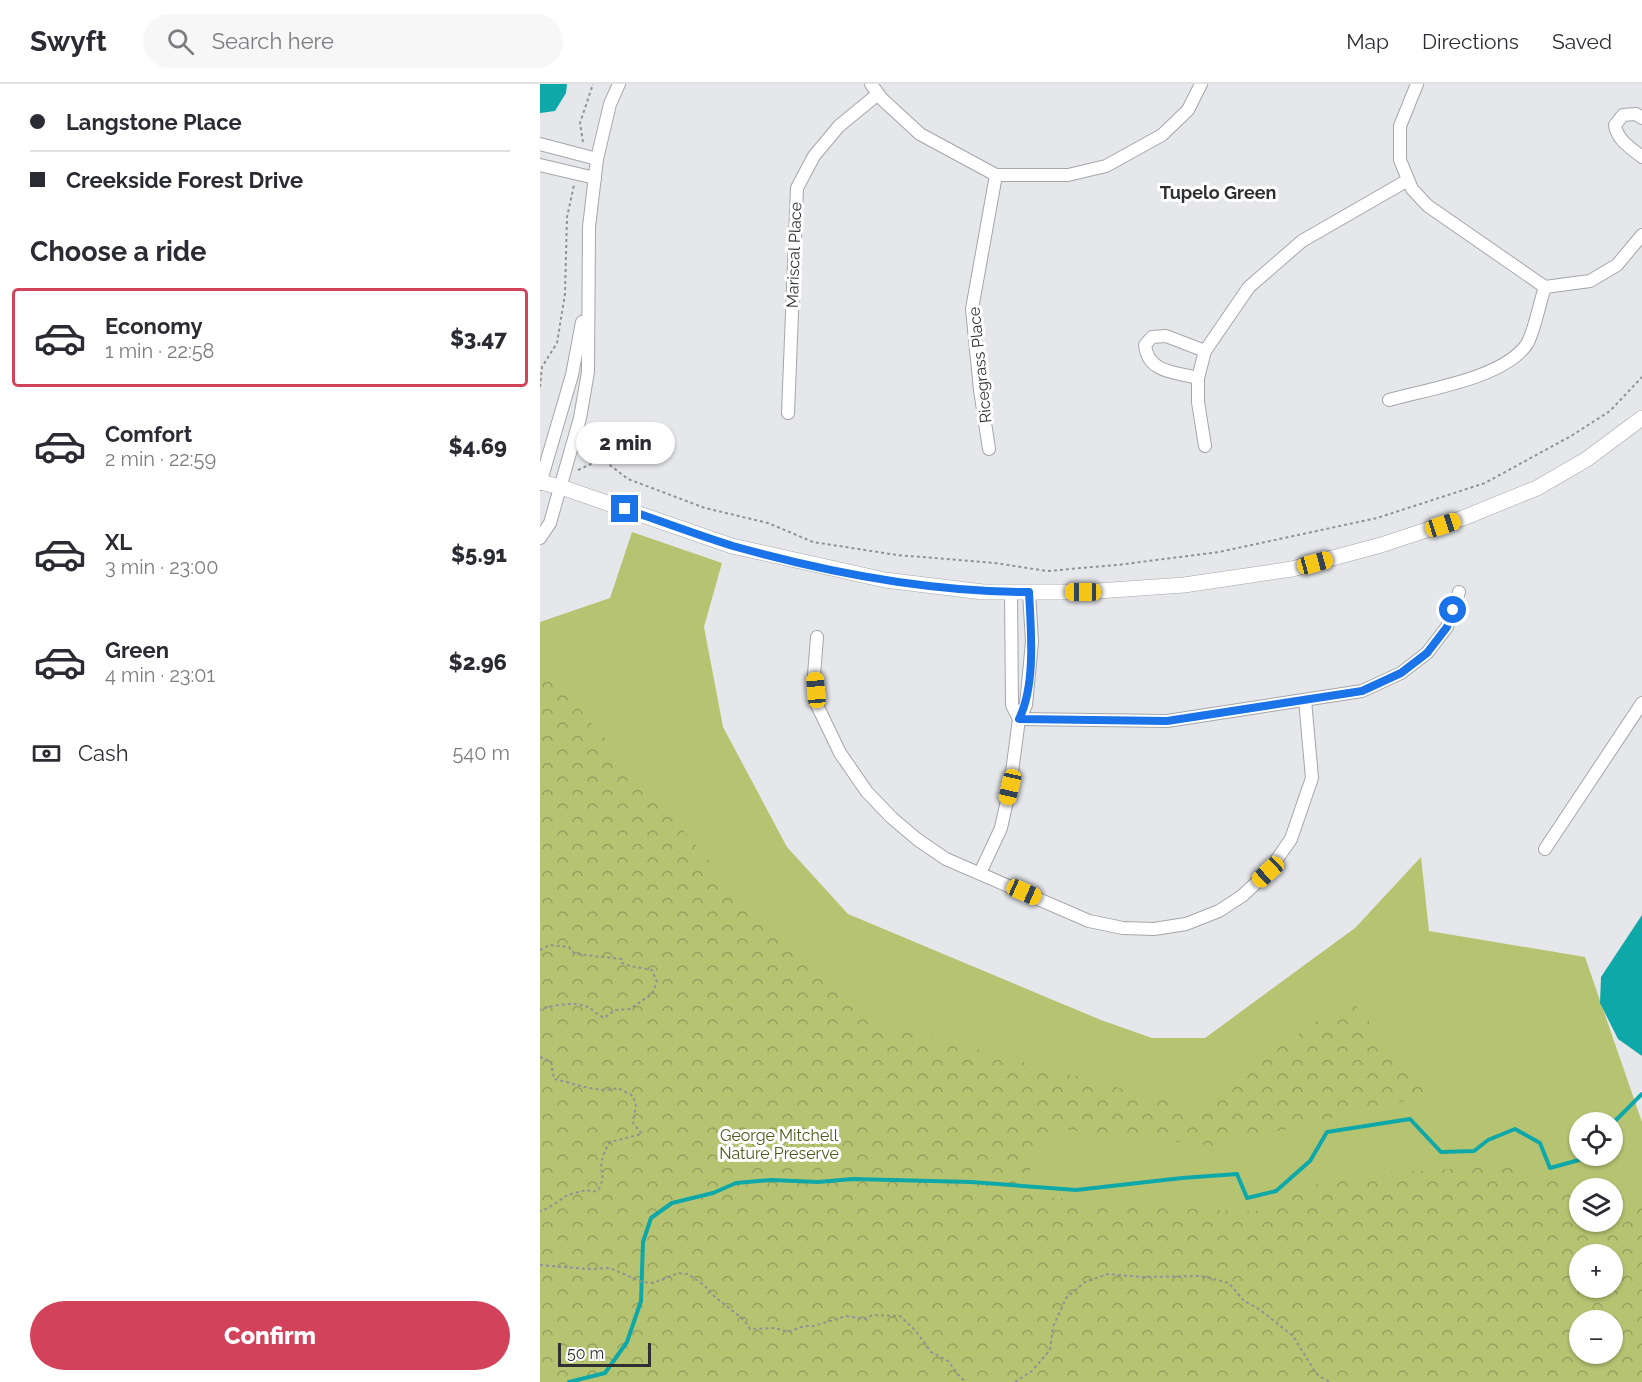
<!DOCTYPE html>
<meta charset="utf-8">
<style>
:root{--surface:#fff;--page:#f7f7f7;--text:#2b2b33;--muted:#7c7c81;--line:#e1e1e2;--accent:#d2425b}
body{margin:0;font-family:Raleway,sans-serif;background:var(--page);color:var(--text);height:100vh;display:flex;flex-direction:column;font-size:22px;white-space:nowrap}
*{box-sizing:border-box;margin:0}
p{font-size:20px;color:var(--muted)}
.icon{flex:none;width:33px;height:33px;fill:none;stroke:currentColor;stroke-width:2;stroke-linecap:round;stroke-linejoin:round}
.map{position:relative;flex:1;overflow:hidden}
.drawer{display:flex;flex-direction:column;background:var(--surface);width:540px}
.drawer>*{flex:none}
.banner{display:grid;align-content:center;height:132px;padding:0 30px;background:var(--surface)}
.controls{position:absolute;left:1029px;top:1028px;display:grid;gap:12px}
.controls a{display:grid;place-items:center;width:54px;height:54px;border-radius:50%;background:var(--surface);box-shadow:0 2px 4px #0004;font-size:30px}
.scale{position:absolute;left:18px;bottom:15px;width:93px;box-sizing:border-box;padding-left:6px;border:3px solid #2f3031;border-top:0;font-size:16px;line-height:21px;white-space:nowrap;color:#2f3031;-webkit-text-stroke:4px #fff;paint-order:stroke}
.end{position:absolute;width:27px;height:27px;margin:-14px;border:8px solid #1a73e8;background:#fff;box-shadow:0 0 0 3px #fff}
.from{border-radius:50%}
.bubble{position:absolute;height:42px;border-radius:21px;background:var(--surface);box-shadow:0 2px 4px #0004;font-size:20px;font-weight:800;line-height:42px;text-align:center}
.car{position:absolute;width:18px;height:36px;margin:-18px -9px;border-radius:8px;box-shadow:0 0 4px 2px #0007;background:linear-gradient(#f5c518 24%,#345 0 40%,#f5c518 0 76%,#345 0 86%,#f5c518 0)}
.banner b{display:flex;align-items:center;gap:21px;height:57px;font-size:22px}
.banner b+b{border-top:2px solid var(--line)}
.banner i{width:15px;height:15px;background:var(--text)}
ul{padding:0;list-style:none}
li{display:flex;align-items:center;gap:18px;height:99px;margin:0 12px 9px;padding:0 18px;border:3px solid transparent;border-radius:6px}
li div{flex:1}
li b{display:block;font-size:22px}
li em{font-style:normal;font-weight:800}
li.selected{border-color:var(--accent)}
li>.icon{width:54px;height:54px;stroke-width:1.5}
h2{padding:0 30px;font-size:27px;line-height:72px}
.pay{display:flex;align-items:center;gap:15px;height:66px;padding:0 30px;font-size:22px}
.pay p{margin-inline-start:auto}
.cta{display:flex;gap:12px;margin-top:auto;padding:12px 30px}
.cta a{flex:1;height:69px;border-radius:36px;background:var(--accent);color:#fff;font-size:24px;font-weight:800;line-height:69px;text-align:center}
header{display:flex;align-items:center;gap:36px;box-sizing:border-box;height:84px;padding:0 30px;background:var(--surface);border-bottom:2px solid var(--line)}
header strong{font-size:28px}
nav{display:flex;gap:33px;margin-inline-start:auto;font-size:21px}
.search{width:420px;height:54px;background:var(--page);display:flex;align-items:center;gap:15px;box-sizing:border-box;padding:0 21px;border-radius:33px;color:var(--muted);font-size:22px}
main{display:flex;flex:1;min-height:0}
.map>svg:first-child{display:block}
.green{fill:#b6c472;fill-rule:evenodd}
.forest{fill:url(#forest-crowns);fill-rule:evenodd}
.water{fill:#0ea8a9}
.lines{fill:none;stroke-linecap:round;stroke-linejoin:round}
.stream{stroke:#0ea8a9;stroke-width:4}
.minor-casing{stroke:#a4a6a9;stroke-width:14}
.major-casing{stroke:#a4a6a9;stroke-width:16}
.path{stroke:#919294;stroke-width:2;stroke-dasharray:3 3;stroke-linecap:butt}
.minor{stroke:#fff;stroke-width:12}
.major{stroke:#fff;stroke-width:15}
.route{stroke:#1a73e8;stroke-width:8}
.labels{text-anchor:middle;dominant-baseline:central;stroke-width:6;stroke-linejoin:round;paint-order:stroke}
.street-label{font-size:16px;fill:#2f3031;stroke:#fff}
.park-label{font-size:16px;fill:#50591b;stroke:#fff}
.neighbourhood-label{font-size:18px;font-weight:bold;fill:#2f3031;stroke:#fff}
</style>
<header>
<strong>Swyft</strong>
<div class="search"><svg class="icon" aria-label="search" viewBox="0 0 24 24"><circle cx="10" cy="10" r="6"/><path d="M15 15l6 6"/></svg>Search here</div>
<nav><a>Map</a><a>Directions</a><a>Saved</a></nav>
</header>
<main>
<section class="drawer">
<div class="banner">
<b><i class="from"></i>Langstone Place</b>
<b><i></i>Creekside Forest Drive</b>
</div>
<h2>Choose a ride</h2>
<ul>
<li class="selected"><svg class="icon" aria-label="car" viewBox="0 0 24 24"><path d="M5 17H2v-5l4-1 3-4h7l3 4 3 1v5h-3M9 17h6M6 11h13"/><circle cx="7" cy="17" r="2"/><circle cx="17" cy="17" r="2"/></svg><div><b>Economy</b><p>1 min · 22:58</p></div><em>$3.47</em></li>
<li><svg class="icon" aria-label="car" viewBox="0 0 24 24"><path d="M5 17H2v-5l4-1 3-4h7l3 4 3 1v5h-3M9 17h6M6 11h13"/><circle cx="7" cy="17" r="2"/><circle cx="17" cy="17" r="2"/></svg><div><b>Comfort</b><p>2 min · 22:59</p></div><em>$4.69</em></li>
<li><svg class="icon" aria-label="car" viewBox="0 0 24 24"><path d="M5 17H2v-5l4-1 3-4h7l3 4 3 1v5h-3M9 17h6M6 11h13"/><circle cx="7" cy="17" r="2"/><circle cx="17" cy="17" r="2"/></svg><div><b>XL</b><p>3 min · 23:00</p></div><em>$5.91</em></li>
<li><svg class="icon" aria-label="car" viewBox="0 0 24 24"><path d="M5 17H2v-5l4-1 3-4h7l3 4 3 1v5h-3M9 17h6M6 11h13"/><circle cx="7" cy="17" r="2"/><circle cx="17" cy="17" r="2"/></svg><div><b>Green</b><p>4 min · 23:01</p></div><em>$2.96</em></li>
</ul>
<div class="pay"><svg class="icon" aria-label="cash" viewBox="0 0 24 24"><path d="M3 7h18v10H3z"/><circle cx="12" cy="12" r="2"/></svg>Cash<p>540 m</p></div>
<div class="cta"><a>Confirm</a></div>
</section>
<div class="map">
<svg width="1102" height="1298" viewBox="0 0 1102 1298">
<defs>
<pattern id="forest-crowns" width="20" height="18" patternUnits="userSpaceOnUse" patternTransform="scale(1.5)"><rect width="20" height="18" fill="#b6c472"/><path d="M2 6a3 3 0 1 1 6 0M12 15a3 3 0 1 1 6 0" fill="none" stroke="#94a05e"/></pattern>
</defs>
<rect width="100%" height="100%" fill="#e6e7eb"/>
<path class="green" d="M92,448l90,31 -18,64 19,100 64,120 61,67 253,106 51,18h53l150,-110 66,-71 8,74 156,26 57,165v260h-1102v-760l70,-24zM1040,1038h32v33h-32zM1040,1104h32v33h-32zM1040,1170h32v33h-32zM1040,1236h32v33h-32z"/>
<path class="forest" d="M0,595l19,6 219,256 106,83 309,84 157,-110 79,97 -214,51 -165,-18 -31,65 86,11 149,8 84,-37 172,-9 75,22h-5v33h32l1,-25 29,9v177h-1102zM1040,1170h32v33h-32zM1040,1236h32v33h-32z"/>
<g class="water">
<path d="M0,0h27l-1,9 -11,18 -15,2z"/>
<path d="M1102,831v141l-24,-17 -18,-36 1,-26z"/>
</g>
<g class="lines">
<g class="stream">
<path d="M1072,1040l30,-30"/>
<path d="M29,1298l36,-9 22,-31 14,-41 2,-59 8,-24 21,-15 41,-10 23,-10 35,-3 47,2 35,-3 118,3 105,8 106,-12 55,-4 10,24 29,-7 34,-30 17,-29 83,-13 31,33 33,-1 14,-11 27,-11 25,14 10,25 29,-8 4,-5"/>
</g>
<g class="minor-casing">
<g id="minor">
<path d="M331,0l11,15 38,35 76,41h72l38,-9 56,-31 26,-25 13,-26"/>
<path d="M877,0l-17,42v34l12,29 16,17 117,81 45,-6 27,-16 25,-30"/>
<path d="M1102,34l-6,-4 -13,1 -8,10c2,15 16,23 27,32"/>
<path d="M0,60l57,15"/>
<path d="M0,81l55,13"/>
<path d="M658,294c-23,-6 -50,-5 -53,-33l7,-8 14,-1 39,15"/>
<path d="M849,316c39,-11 115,-22 138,-56 7,-11 13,-43 18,-57"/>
<path d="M248,329l9,-225 17,-32 25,-30 39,-32"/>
<path d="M665,362l-7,-44v-24l7,-27 44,-64 53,-46 106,-61"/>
<path d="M449,365l-9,-59 -8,-81 24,-134"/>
<path d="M0,400l32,-109 10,-53"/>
<path d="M0,454l10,-15 30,-105 8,-46 1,-145 8,-68 13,-55 9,-20"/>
<path d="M471,508l1,113 7,14"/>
<path d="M277,553l-3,38 3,30 23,48 27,39 25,26 26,22 28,19 143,62 34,7 31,1 32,-5 33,-13 23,-15 26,-24 23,-33 21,-61 -7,-78"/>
<path d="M479,635l148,2 195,-30 39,-18 26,-20 20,-26 12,-35"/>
<path d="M1005,765l97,-146"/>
<path d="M440,789l21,-45 9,-41 9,-68 7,-14 6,-63 -3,-50"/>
</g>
</g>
<g class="major-casing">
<path id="major" d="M0,398l21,5 171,59 153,34 98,12h100l101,-7 108,-16 89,-24 82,-27 74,-30 50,-29 55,-41"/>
</g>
<g class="path">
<path d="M43,58l-3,-19 13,-39"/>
<path d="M0,303l2,-20 15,-24 8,-49 2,-77 7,-32"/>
<path d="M38,386l24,-11 26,20 77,29 63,15 45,19 84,13 98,8 52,8 70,-6 102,-13 158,-34 108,-35 86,-47 39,-25 32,-34"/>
<path d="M0,866l10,-5 19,2 6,7 47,5v4l8,3 22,4 5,12 -5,12 -22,15 -15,1 -11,8c-6,-3 -11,-8 -16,-11 -13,-6 -36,-2 -48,3"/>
<path d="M0,973l11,5 3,17c20,4 44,15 64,9l15,8 3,9 -3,18 9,11 -32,8c-8,13 -11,22 -7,37l-4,10 -6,3 -6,-2c-7,2 -15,3 -21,6 -8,5 -17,13 -26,15"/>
<path d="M0,1181l49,4 21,-1 32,14 11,1 25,-10 10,1 16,11 10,11 30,24 6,9 25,-1 13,4 16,-6h10l32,-10 18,3 9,-4 27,1 15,14 16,22 17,9 12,16 6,5"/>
<path d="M475,1298l17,-11 18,-21 3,-23 13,-29 19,-16 23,-8 33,3 60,-1 28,7 15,18 15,8 34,27 21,34 6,7 11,5"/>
</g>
<use href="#minor" class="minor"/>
<use href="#major" class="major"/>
</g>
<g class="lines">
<path class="route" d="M85,425c36,12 72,26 108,37 96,27 197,46 296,46 2,38 7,93 -10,127l148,2 195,-30 39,-18 26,-20 20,-26 6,-17"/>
</g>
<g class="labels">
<g class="street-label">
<text transform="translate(254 171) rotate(-88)">Mariscal Place</text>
<text transform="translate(440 281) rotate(-96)">Ricegrass Place</text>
</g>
<g class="park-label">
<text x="239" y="1051">George Mitchell<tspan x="239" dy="18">Nature Preserve</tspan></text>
</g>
<g class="neighbourhood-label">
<text x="678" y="108">Tupelo Green</text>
</g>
</g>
</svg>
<div class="controls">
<a><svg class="icon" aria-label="locate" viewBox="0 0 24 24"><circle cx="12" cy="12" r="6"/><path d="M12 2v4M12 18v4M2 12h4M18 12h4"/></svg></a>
<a><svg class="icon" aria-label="layers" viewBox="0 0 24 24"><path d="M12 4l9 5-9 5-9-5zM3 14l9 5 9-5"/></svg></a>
<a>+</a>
<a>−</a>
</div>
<div class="scale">50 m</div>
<i class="end from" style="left:913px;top:526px"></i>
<i class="end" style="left:85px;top:425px"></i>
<div class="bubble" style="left:36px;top:338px;width:99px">2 min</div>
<i class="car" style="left:903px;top:441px;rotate:72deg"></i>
<i class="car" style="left:775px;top:479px;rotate:75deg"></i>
<i class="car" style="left:543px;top:508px;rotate:270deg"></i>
<i class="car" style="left:276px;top:606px;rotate:355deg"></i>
<i class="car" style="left:470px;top:703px;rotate:193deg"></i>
<i class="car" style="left:728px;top:788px;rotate:227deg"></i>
<i class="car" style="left:484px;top:808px;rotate:114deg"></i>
</div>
</main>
